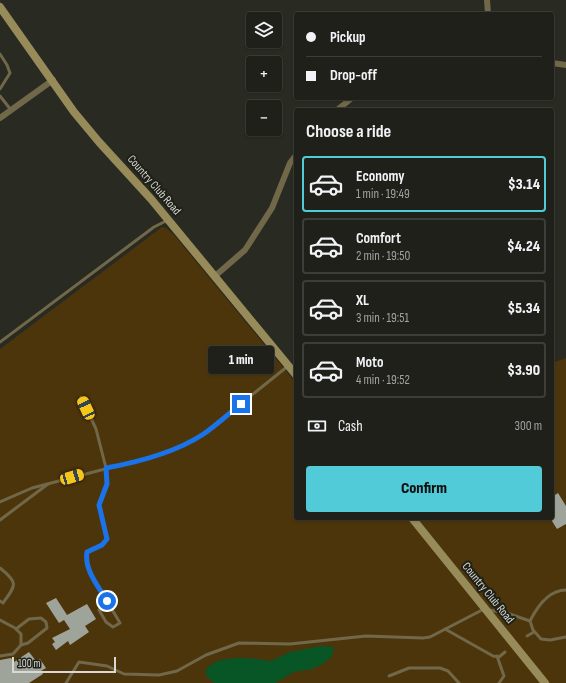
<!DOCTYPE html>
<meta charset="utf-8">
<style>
:root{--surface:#1f201a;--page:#2c2d27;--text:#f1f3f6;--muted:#a1a3a2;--line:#3c3e39;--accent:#52cbd8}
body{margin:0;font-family:"Sofia Sans Condensed",sans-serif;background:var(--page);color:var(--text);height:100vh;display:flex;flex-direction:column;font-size:15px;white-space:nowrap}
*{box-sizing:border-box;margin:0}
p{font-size:13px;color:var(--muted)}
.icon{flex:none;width:22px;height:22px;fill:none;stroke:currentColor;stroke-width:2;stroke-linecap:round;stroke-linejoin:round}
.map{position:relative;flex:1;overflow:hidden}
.details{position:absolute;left:294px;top:108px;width:260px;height:412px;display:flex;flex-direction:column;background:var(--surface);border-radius:4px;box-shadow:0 1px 3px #0004,0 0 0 1px var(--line)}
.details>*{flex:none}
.hud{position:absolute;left:294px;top:12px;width:260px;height:88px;border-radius:4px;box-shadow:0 1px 3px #0004,0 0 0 1px var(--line);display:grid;align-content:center;height:88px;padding:0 12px;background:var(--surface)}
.fabs{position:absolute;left:246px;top:12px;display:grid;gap:8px}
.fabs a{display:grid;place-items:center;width:36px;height:36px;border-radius:4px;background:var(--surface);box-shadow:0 1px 3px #0004,0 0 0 1px var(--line);font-size:20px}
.scale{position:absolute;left:12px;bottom:10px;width:104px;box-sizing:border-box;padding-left:4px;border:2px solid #d8d9d4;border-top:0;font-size:11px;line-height:14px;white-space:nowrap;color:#d8d9d4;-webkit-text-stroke:3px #1f2118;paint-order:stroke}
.end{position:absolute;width:18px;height:18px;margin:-9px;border:5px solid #1a73e8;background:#fff;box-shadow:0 0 0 2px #fff}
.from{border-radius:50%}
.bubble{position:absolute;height:28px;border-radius:4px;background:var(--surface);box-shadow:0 1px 3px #0004,0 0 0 1px var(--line);font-size:13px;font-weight:800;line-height:28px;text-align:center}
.car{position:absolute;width:12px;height:24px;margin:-12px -6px;border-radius:5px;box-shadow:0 0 3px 1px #0007;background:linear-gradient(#f5c518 24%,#345 0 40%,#f5c518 0 76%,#345 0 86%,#f5c518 0)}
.hud b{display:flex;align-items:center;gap:14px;height:38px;font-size:15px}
.hud b+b{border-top:1px solid var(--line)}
.hud i{width:10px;height:10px;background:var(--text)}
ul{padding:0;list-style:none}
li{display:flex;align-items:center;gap:12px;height:56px;margin:0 8px 6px;padding:0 4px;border:2px solid var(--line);border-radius:4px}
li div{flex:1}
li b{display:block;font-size:15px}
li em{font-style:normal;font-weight:800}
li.current{border-color:var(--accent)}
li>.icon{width:36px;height:36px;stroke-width:1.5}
h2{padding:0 12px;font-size:18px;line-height:48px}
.pay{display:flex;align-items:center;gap:10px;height:44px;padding:0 12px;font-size:15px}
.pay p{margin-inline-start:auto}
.cta{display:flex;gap:8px;margin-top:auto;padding:8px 12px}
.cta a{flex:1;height:46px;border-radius:4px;background:var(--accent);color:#111;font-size:16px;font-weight:800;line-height:46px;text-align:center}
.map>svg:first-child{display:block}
.green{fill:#4d350b}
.water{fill:#085526}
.building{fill:#9fa49b}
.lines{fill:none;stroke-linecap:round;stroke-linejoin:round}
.lane{stroke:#706849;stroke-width:3}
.street{stroke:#706849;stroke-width:6}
.secondary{stroke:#978b59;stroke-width:8}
.route{stroke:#1a73e8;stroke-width:5}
.labels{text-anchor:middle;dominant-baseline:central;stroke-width:4;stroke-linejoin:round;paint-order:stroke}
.street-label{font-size:12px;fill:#d8d9d4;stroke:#1f2118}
</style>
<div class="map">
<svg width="566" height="683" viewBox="0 0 566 683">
<rect width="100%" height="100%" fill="#292a22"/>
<path class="green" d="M162,227l4,1 8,7 122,148v135h256v-155l14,-5v325h-566v-334z"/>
<path class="water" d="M320,646l13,1 1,3 -3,7 -7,6 -12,6 -18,3 -19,11h-61l-7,-7 -2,-4c9,-19 49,-14 66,-11l19,-9z"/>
<g class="building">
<path d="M558,493l8,13v18l-9,5 -5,-8v-24z"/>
<path d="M56,598l11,17 20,-11 9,15 -11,7 4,6 -19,13 -2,-4 -12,9 -4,-6 3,-2 -3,-4 18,-9 -6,-9 -5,3 -13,-20z"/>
<path d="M29,652l7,9 4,-2 6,9 -5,3 2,3 -14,9h-29v-23l11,-2 3,4z"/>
</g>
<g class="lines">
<g class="lane">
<path d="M0,54l7,11 3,8 -10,16"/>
<path d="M0,96l11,14"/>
<path d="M0,342l154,-115 14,-7"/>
<path d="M81,397l15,32 10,39 1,16 -8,21 8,34 -4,6 -16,7v14l3,6 30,51 -7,4 -7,-5 -7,-12 8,-9"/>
<path d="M0,502l32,-14 119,-31 29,-10 22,-12 86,-69"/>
<path d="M0,520l48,-36"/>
<path d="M0,568c19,15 16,17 3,35l-3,-2"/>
<path d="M566,590c-17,0 -29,17 -36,31l3,9 8,9 9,1 16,-3"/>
<path d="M489,610l18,3 23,8"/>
<path d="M0,620l15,8 6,6v11l-8,9 -13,2"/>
<path d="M16,629l13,-10 12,-1 5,4 1,6 -19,15 -7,2"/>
<path d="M445,629l48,27 6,1 6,-5"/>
<path d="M527,636l7,-4"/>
<path d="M497,656l7,20 -5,7"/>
<path d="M389,676l20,-8h31l8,3 11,12"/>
<path d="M66,683l13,-21 28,4 17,8 35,1 18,-4 29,-16 33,-12 51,1 76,-8 57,2 7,-1 54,-28"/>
</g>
<g class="street">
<path d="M487,0l1,14"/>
<path d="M552,63l14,2"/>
<path d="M337,110l15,-12"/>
<path d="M0,118l53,-38"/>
<path d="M215,276l30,-26 27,-42 18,-45 6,-8"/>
</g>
<g class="secondary">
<path d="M0,7l74,105 25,30 52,57 145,176"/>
<path d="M412,518l133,165"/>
</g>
</g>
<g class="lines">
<path class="route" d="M107,601c-8,-14 -23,-31 -20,-49l15,-7 5,-6 -8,-34 8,-21 -1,-16c33,-6 68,-15 96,-33 14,-9 26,-21 39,-31"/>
</g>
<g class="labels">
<g class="street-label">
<text transform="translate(154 185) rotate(49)">Country Club Road</text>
<text transform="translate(488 593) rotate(51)">Country Club Road</text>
</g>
</g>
</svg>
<div class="fabs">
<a><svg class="icon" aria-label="layers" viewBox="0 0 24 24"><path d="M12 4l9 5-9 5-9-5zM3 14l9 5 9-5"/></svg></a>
<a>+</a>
<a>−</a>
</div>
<div class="scale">100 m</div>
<i class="end from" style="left:107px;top:601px"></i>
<i class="end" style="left:241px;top:404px"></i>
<div class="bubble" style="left:208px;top:346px;width:66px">1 min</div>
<i class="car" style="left:86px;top:408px;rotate:335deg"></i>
<i class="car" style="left:72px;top:477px;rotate:74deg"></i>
<div class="hud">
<b><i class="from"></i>Pickup</b>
<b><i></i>Drop-off</b>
</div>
<section class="details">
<h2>Choose a ride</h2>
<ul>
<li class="current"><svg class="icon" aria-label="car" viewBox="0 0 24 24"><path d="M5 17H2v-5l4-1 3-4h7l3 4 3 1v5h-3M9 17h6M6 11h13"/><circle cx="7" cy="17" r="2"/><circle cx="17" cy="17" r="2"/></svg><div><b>Economy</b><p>1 min · 19:49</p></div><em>$3.14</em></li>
<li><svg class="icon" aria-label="car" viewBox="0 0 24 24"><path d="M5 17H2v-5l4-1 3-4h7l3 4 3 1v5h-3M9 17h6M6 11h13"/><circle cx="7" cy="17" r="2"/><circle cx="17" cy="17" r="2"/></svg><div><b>Comfort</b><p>2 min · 19:50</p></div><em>$4.24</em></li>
<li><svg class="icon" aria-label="car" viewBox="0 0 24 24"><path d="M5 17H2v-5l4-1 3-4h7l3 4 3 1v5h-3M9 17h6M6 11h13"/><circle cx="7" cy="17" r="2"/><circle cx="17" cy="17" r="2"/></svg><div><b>XL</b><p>3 min · 19:51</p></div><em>$5.34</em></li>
<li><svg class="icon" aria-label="car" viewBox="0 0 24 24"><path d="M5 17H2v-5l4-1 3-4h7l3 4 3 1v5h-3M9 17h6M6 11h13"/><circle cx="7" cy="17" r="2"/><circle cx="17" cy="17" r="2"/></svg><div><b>Moto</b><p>4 min · 19:52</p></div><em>$3.90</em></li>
</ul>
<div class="pay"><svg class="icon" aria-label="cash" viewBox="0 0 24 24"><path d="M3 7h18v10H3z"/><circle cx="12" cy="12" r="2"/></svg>Cash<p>300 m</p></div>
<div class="cta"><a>Confirm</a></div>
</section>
</div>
